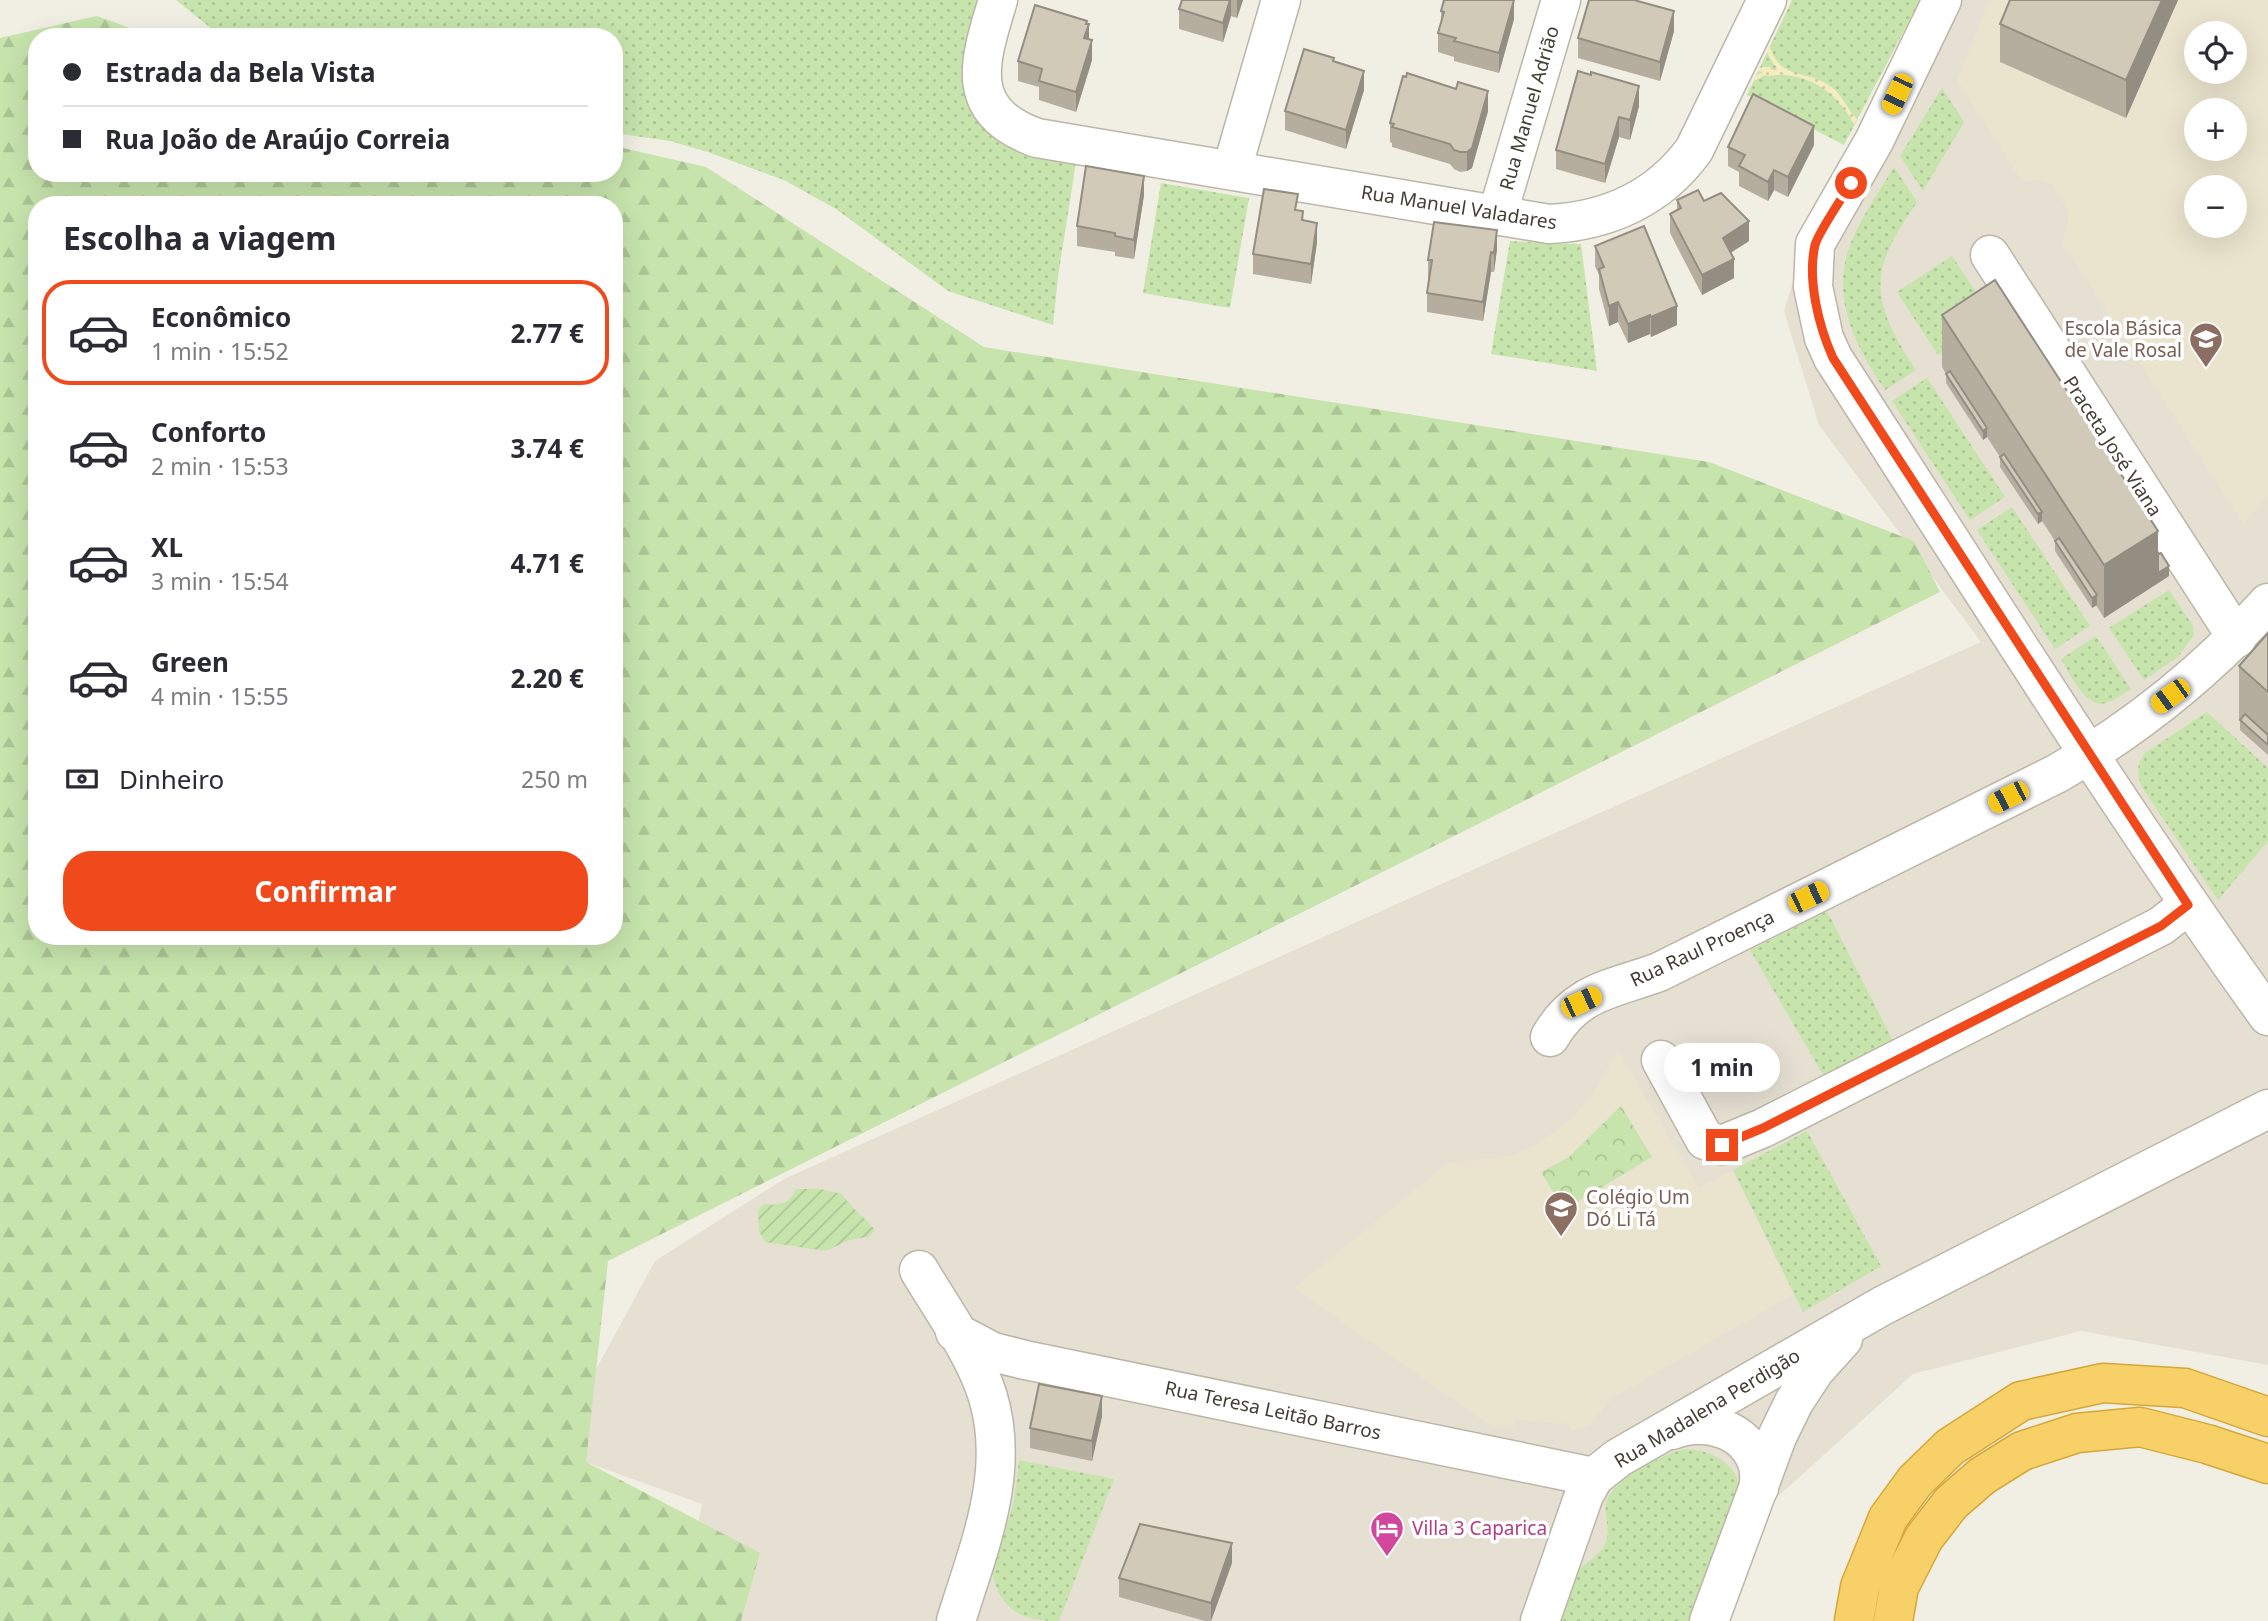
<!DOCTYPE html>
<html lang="pt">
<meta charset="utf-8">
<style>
:root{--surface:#fff;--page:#f7f7f7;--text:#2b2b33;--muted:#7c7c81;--line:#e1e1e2;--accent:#f04a1c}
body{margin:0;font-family:"Noto Sans",sans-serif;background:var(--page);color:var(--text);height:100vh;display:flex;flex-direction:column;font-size:26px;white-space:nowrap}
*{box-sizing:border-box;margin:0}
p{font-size:23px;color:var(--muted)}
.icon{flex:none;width:38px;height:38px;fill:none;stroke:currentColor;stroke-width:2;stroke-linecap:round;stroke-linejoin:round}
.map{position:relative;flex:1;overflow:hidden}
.side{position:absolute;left:28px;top:196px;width:595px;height:749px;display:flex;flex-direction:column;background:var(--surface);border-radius:28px;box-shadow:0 7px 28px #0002}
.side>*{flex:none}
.hud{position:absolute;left:28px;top:28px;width:595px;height:154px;border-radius:28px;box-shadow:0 7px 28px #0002;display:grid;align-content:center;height:154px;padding:0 35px;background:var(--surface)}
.buttons{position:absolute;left:2184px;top:21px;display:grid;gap:14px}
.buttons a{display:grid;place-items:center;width:63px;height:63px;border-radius:50%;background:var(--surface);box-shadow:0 7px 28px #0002;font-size:35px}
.end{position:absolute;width:32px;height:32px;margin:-16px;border:9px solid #f04a1c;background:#fff;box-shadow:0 0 0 4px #fff}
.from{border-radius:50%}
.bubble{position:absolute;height:49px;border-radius:24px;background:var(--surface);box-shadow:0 7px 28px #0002;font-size:23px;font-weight:700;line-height:49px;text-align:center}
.car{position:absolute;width:21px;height:42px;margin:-21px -10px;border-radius:9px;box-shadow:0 0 5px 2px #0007;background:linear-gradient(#f5c518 24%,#345 0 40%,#f5c518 0 76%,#345 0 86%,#f5c518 0)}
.hud b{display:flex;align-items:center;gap:24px;height:66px;font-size:26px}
.hud b+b{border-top:2px solid var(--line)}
.hud i{width:18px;height:18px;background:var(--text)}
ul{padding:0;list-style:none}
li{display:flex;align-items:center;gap:21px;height:105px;margin:0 14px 10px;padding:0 21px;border:4px solid transparent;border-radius:28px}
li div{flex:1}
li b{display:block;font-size:26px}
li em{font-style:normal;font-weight:700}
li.active{border-color:var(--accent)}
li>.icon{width:63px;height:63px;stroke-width:1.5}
h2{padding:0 35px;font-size:32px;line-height:84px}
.pay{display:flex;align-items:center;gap:18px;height:77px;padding:0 35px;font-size:26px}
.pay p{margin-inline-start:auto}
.action{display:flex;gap:14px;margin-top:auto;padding:14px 35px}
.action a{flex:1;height:80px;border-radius:28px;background:var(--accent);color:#fff;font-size:28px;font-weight:700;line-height:80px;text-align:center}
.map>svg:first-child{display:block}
.residential{fill:#e5e0d2;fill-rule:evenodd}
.education{fill:#eae4ce;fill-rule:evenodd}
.grass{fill:url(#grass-dots)}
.forest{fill:url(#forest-firs);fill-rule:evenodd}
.sand{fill:url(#sand-dots)}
.park{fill:url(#park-crowns)}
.garden{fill:url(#garden-furrows)}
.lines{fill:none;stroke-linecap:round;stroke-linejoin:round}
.minor-casing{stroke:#bcb6a7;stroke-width:41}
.highway-casing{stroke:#d5a739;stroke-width:41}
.minor{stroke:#fff;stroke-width:38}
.highway{stroke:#f7d168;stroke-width:38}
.wall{fill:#b5ae9f}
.shaded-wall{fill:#938d82}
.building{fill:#d2cab9;stroke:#938d82;stroke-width:2}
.route{stroke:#f04a1c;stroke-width:9}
.labels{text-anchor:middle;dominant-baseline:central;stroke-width:7;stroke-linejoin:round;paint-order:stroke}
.street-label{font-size:19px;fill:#423e34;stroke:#fff}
.education-label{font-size:19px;fill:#785e54;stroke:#fff;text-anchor:end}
.hotel-label{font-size:19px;fill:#b23c85;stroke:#fff;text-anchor:start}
</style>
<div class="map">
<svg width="2268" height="1621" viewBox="0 0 2268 1621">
<defs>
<pattern id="grass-dots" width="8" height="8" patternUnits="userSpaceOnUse" patternTransform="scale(1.75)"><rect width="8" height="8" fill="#c7e4ad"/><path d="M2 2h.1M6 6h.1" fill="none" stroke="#acc595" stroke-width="1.8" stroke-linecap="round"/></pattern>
<pattern id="forest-firs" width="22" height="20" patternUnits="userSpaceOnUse" patternTransform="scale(1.75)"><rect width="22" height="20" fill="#c7e4ad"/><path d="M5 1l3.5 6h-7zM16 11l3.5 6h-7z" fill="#acc595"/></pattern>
<pattern id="sand-dots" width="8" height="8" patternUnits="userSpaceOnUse" patternTransform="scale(1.75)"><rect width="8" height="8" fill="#f5edc0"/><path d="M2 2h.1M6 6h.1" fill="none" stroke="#d3cca6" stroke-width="1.8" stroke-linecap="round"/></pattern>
<pattern id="park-crowns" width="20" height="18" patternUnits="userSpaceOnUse" patternTransform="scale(1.75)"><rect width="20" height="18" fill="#c7e4ad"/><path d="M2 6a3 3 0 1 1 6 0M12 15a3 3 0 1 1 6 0" fill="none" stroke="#acc595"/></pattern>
<pattern id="garden-furrows" width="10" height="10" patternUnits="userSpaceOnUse" patternTransform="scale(1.75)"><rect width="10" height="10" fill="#c7e4ad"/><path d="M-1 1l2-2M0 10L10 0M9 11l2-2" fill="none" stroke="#acc595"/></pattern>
</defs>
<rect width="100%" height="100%" fill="#f1eee3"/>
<path class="residential" d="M1935,0h333v1365l-187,-34 -168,43 -151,137 -46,110h-1037l23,-117 -150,-54 103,-189 129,-82 1197,-537 -162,-217 -35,-114 18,-57zM2196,33h39v39h-39zM2196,110h39v39h-39zM2196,187h39v39h-39z"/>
<g class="education">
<path d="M1989,0h279v496l-25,28 -181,-282 5,-15 2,-16 -17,-27 -15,-4 -15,1 -65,-101zM2196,33h39v39h-39zM2196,110h39v39h-39zM2196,187h39v39h-39z"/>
<path d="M1618,1051l81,137 34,-18 61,124 -182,104 -23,28 -18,5 -2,-7 -55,-5 -1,8 -22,-1 -197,-138 153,-124 62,-8 23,-9 23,-15 23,-20 20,-26z"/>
</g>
<g class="grass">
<path d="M176,0h806l-17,84 111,78 -18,115 -5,48 -105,-34 -112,-82 -52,-29 -76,-28 -38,-11 -56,-8v-96h-392z"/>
<path d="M1792,0h128l-76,145 -97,-50z"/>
<path d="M1942,88l22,34 -41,69 -23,-35z"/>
<path d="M1894,167l23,35c-10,15 -21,31 -28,47 -22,45 3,84 27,121l-31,20c-31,-46 -57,-96 -32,-152 11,-25 27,-48 41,-71z"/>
<path d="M1161,183l88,15 -19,110 -87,-15z"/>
<path d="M1510,241l71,3 16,127 -106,-17z"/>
<path d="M1952,256l42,63 -56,36 -41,-63z"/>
<path d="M1927,378l78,119 -35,23 -78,-119z"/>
<path d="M2012,507l78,119 -35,23 -78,-119z"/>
<path d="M2169,590l24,36 1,9 -16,22 -34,23 -35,-52z"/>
<path d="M2096,636l35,53c-8,4 -16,12 -25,14 -21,6 -36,-30 -45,-44z"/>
<path d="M2207,712l61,56v73l-50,59 -77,-114c-4,-14 -5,-21 4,-33z"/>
<path d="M1827,911l67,132 -69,35 -75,-128z"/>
<path d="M1807,1131l74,135 -78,46 -70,-142z"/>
<path d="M1683,1449c27,1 50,11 58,38l-43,134h-144c5,-14 9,-34 18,-45 11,-13 27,-18 34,-34 5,-12 -2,-26 0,-38 5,-26 54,-47 77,-55z"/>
<path d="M1019,1460l95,19 -55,142c-37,0 -58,-10 -67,-48l22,-72z"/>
</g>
<path class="forest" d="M97,16l57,21h-117v136h577v-27l92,21 278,180 725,115 205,79 26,51 -1332,669 -22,201 174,91 -19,68h-741v-1583zM37,205h577v731h-577z"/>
<path class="sand" d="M1770,47c11,37 44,20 67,45 7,8 12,19 20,27l-3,5c-17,-32 -48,-54 -86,-48l-3,-1 -11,6 2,-5 7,-4 -5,-1 2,-4h10l2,3h5l-10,-18z"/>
<path class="park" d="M1621,1106l31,51 -88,53 -23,-38 28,-15z"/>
<path class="garden" d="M795,1189h25l22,5c10,15 22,22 33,36l-7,7 -19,3 -23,11 -61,-9 -6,-11 -1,-21 6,-6c13,2 28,0 31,-15z"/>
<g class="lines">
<g class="minor-casing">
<g id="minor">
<path d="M998,0c-18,60 -37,111 39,138l512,86c59,-3 110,-26 145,-74l73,-150"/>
<path d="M1942,0l-68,141 -59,103 -2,43 11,51 9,20c143,221 282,445 435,658"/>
<path d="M1232,169l49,-169"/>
<path d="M1497,216l64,-216"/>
<path d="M1990,255l247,383"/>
<path d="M1550,1037c26,-46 63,-48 109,-65l399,-199c79,-46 150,-103 210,-170"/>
<path d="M1661,1060l44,80 17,5 41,-17 398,-202 27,-21"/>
<path d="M919,1270c23,39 56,84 69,127 23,77 -10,152 -32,224"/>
<path d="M955,1332l38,20 32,8 569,117"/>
<path d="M1672,1430c33,-13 76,-1 86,36 2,7 1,16 1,22"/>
<path d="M1540,1621l44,-126 10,-18 24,-19 264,-152 386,-197"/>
<path d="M1709,1621l68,-184 17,-35 21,-32 28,-31"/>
</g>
</g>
<g class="highway-casing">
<g id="highway">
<path d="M1854,1621l6,-34 28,-69 27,-37 35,-34 71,-46 82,-18 82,5 83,29"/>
<path d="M1893,1621l6,-34 25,-49 27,-35 31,-27 40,-25 55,-18 63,-6 67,17 61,20"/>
</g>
</g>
<use href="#minor" class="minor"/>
<use href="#highway" class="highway"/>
</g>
<g class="wall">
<path d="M1182,0h61l-6,18 -6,-2 -8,26 -44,-13v-20z"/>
<path d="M2178,0l-52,118 -126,-56v-38z"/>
<path d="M1441,11l73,8 -15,54 -45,-12v-4l-16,-5v-19l3,-10z"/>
<path d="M1087,24l5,36 -16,52 -37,-12v-13l-21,-6v-20z"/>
<path d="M1674,31l-14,50 -82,-23v-20z"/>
<path d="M1334,62l30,28 -18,59 -61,-19v-19z"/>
<path d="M1639,106l-9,34 -11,-3 -14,46 -49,-14v-19z"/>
<path d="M1488,111l-16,57 -5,3 -7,1 -6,-3 -4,-5 -58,-17v-4l-2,-1v-19z"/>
<path d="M1814,145l-26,52 -14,-7 -6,11 -29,-15v-14l-11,-6v-19z"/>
<path d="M1144,195l-10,64 -19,-3v-4l-38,-6v-20z"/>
<path d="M1677,200l27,1 45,40 -18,12 3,25 -32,17 -32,-62v-19l7,-4z"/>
<path d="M1298,210l19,32 -6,42 -58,-10v-20z"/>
<path d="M1595,246l82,79 -26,12 -1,-3 -22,9 -10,-21 -9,4 -10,-37v-14l-4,-9z"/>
<path d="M1497,249l-3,23h-3l-8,49 -56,-9v-19l2,-14h-1v-19z"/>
<path d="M1942,315l216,238 11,23 -65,42 -8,-13 -4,3 -37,-57v-10l-13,-20 -4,3 -38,-57v-10l-13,-20 -4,3 -37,-57v-9l-4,-7z"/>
<path d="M2268,633v122l-28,-25v-10l-1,-1v-53z"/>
<path d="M1102,1416l-10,45 -62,-13v-20z"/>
<path d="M1232,1563l-21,58h-6l-86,-24v-19z"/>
</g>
<g class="shaded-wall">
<path d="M1230,0h1v16l-8,26v-19z"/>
<path d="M1237,0h6l-6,18z"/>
<path d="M1514,0v19l-15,54v-20z"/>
<path d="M2162,0h16l-52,118v-38z"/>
<path d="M1674,11v20l-14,50v-19z"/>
<path d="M1087,21v10l2,-7v20l-5,-6z"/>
<path d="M1092,40v20l-16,52v-20z"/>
<path d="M1364,71v19l-18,59v-19z"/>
<path d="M1639,86v20l-9,34v-20z"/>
<path d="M1488,91v20l-16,57 -5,3v-19z"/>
<path d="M1619,117v20l-14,46v-19z"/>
<path d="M1814,126v19l-26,52v-20z"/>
<path d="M1774,170v20l-6,11v-19z"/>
<path d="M1144,176v19l-10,64v-19z"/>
<path d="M1749,221v20l-26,16v-19z"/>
<path d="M1317,223v19l-6,42v-20z"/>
<path d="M1497,230v19l-3,23v-19z"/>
<path d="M1491,252v20l-8,49v-19z"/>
<path d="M1734,259v19l-32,17v-20z"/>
<path d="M1618,302v20l-9,4v-20z"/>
<path d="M1677,306v19l-26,12v-20z"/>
<path d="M1650,315v19l-22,9v-19z"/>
<path d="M1987,428v9l-4,3v-9z"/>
<path d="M2042,512v9l-4,3v-10z"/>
<path d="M2158,531v42l11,-7v10l-65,42v-53z"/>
<path d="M2097,595v10l-5,3v-10z"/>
<path d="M1102,1396v20l-10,45v-20z"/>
<path d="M1232,1543v20l-21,58v-18z"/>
</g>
<g class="building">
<path d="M1182,0h48l-7,23 -44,-14z"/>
<path d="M1444,0h70l-15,53 -45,-12 2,-3 -18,-5 6,-21 -3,-1z"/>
<path d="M1589,0h45l40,11 -14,51 -82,-24z"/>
<path d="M2010,0h152l-36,80 -126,-56z"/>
<path d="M1035,5l52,16 -1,3h3l-5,14 8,2 -16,52 -37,-11 3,-12 -24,-8z"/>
<path d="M1304,49l30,9 -1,3 31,10 -18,59 -61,-19z"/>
<path d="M1578,71l13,4v-3l48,14 -9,34 -11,-3 -14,47 -49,-14z"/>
<path d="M1407,73l49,16 2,-7 30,9 -16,57 -5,4h-7l-6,-2 -4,-6 -58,-17 2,-3 -4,-1 13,-47 3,1z"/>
<path d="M1753,94l61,32 -26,51 -14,-7 -6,12 -29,-16 6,-11 -17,-8z"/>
<path d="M1086,166l58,10 -10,64 -19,-4v-3l-38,-7z"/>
<path d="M1264,189l34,5 -3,16 8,1 -1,9 15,3 -6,41 -58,-10z"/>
<path d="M1698,190l6,11 17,-8 28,28 -26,17 11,21 -32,16 -32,-61 11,-6 -4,-8z"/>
<path d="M1434,222l63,8 -3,23 -3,-1 -8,50 -56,-9 5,-33h-4z"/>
<path d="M1644,226l33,80 -26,11 -1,-2 -22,9 -10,-22 -9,4 -10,-37 5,-2 -9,-21z"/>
<path d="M1995,280l163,251 -54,34 -162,-250z"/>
<path d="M1950,371l37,57 -4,3 -37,-57z"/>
<path d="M2004,454l38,58 -4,2 -38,-57z"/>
<path d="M2059,538l38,57 -5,3 -37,-57z"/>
<path d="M2158,553l1,1 2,-1 8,13 -11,7z"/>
<path d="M2268,633v59l-29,-26z"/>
<path d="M2245,714l23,21v10l-28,-25z"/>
<path d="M1039,1384l63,12 -10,45 -62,-13z"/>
<path d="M1140,1524l92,19 -21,60 -92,-25z"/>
</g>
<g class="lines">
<path class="route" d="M1722,1145l41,-17 398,-202 27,-21 -355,-547c-14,-31 -26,-78 -18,-113 4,-14 28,-48 36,-62"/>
</g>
<defs>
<g id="school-pin" transform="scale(1.75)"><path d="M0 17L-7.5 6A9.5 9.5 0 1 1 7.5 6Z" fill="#8d6e63" stroke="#fff"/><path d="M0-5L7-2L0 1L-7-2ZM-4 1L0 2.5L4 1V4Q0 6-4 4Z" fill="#fff"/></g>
<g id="hotel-pin" transform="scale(1.75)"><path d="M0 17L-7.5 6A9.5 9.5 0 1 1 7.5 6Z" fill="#d1479c" stroke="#fff"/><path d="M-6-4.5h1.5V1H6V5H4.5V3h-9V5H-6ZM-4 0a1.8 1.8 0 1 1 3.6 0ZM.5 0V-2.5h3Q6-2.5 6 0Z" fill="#fff"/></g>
</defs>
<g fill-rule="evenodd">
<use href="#school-pin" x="2206" y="339"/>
<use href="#school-pin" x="1561" y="1208"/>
<use href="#hotel-pin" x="1387" y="1528"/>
</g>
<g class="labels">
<g class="street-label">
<text transform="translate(1529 108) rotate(-74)">Rua Manuel Adrião</text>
<text transform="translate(1459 207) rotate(9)">Rua Manuel Valadares</text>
<text transform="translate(2113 446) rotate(57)">Praceta José Viana</text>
<text transform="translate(1702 948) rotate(-25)">Rua Raul Proença</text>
<text transform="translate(1707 1408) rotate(-31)">Rua Madalena Perdigão</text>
<text transform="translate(1273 1410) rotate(12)">Rua Teresa Leitão Barros</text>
</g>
<g class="education-label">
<text x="2182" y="328">Escola Básica<tspan x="2182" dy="22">de Vale Rosal</tspan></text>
<text x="1586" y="1197" text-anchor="start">Colégio Um<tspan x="1586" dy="22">Dó Li Tá</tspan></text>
</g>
<g class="hotel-label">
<text x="1412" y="1528">Villa 3 Caparica</text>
</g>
</g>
</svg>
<div class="buttons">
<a><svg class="icon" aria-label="locate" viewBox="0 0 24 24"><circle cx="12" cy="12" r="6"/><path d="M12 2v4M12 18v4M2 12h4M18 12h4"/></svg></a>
<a>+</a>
<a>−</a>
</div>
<i class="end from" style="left:1851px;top:183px"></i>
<i class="end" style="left:1722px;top:1145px"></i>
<div class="bubble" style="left:1664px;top:1043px;width:116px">1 min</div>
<i class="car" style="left:1897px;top:94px;rotate:205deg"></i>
<i class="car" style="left:2170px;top:696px;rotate:234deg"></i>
<i class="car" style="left:2008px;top:797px;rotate:243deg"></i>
<i class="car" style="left:1808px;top:897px;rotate:64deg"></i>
<i class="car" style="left:1581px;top:1002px;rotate:65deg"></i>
<div class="hud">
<b><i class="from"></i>Estrada da Bela Vista</b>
<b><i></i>Rua João de Araújo Correia</b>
</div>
<section class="side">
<h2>Escolha a viagem</h2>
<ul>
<li class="active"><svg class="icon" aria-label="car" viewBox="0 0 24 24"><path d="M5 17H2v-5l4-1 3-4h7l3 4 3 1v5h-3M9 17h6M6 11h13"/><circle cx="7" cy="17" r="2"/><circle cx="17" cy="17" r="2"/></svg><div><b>Econômico</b><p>1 min · 15:52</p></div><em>2.77 €</em></li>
<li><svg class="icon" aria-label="car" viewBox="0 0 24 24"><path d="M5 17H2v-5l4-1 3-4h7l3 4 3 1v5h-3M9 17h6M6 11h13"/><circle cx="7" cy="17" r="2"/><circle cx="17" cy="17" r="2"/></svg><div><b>Conforto</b><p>2 min · 15:53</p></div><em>3.74 €</em></li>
<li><svg class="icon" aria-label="car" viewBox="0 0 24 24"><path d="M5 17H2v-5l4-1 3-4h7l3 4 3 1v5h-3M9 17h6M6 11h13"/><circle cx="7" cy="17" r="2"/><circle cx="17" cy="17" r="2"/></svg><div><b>XL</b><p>3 min · 15:54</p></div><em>4.71 €</em></li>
<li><svg class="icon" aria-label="car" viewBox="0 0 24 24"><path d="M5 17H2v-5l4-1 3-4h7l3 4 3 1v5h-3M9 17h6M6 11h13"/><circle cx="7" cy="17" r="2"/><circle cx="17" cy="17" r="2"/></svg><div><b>Green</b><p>4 min · 15:55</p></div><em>2.20 €</em></li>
</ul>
<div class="pay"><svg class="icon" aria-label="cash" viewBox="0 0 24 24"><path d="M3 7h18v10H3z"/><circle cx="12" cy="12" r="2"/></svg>Dinheiro<p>250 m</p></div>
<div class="action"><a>Confirmar</a></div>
</section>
</div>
